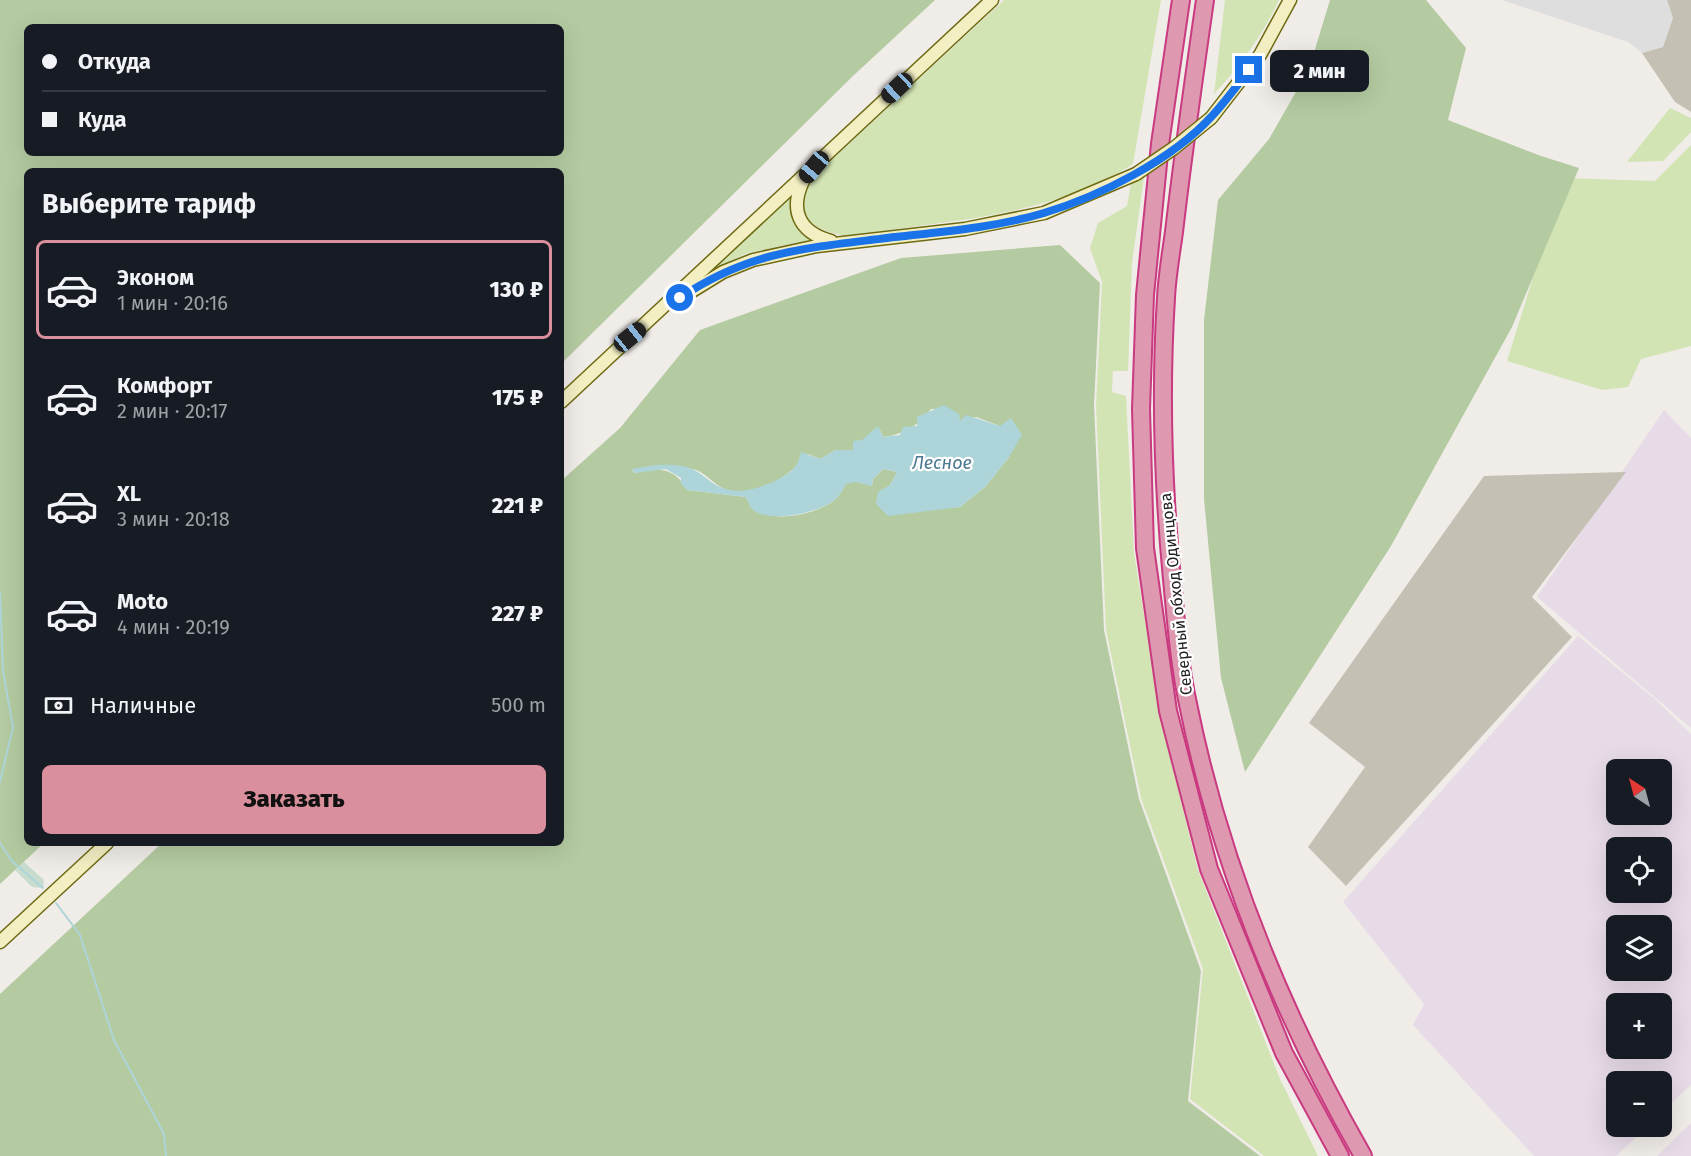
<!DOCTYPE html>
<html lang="ru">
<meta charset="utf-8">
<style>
:root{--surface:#171b24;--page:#242831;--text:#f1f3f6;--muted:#9ea1a6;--line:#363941;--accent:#d98f9c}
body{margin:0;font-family:"Fira Sans",sans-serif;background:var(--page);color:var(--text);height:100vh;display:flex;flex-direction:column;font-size:22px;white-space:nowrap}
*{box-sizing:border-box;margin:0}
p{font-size:20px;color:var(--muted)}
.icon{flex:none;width:33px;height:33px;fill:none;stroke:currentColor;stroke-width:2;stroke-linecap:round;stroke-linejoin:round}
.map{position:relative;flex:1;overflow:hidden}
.side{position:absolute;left:24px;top:168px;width:540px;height:678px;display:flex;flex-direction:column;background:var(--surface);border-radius:9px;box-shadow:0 6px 24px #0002}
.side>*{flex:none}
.top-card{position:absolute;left:24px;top:24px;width:540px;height:132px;border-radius:9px;box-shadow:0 6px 24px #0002;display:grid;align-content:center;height:132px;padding:0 18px;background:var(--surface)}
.needle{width:39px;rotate:324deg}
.buttons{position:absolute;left:1606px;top:759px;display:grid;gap:12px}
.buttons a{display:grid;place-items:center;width:66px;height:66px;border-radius:9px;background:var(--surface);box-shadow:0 6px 24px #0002;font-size:30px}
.end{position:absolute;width:27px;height:27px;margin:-14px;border:8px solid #1a73e8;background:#fff;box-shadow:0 0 0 3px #fff}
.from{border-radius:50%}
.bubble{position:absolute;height:42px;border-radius:9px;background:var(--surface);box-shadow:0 6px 24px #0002;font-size:20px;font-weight:800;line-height:42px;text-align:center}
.car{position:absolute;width:18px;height:36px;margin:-18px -9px;border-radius:8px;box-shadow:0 0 4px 2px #0007;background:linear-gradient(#222 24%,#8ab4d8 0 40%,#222 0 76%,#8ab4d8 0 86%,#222 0)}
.top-card b{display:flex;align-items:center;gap:21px;height:57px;font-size:22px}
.top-card b+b{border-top:2px solid var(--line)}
.top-card i{width:15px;height:15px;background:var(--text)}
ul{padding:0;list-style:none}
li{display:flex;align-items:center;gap:18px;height:99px;margin:0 12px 9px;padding:0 6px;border:3px solid transparent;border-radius:9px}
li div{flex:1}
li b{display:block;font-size:22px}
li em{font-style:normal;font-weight:800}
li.selected{border-color:var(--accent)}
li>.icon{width:54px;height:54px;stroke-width:1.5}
h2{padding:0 18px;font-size:27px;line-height:72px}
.pay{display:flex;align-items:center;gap:15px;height:66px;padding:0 18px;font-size:22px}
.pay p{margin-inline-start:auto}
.action{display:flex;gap:12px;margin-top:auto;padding:12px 18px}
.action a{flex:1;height:69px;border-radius:9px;background:var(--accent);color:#111;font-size:24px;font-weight:800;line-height:69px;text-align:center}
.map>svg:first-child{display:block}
.residential{fill:#dedede}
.industrial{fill:#e8dbe8;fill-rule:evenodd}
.construction{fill:#c4c1b4}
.grass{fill:#d3e4b4}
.forest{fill:#b4cba1;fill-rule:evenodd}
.wetland{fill:#c7dccf}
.water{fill:#add5d9}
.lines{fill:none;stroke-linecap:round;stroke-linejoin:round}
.stream{stroke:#add5d9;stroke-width:2}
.secondary-casing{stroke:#6e6a11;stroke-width:15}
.highway-casing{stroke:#c93a80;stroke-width:20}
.secondary{stroke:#f3efc3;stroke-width:12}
.highway{stroke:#de99b0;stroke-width:16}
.secondary-bridge-casing{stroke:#6e6a11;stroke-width:15;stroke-linecap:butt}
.secondary-bridge{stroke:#f3efc3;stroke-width:12}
.route{stroke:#1a73e8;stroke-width:8}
.labels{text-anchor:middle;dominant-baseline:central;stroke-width:4.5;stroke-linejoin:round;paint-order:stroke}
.street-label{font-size:16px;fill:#212121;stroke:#fff}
.water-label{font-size:18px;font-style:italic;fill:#4c7990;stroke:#fff}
</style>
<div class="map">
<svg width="1691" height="1156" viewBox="0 0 1691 1156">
<rect width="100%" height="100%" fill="#f0ece8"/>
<path class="residential" d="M1502,0h165l6,18 -10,29 -21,6 -14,-11z"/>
<g class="industrial">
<path d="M1664,410l27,28v290l-154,-131z"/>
<path d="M1578,636l78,64 35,34v351l-29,27v-30h-45v44l30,1 -31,29h-82l-121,-131 11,-21 -81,-102zM1617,770h45v44h-45zM1617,848h45v44h-45zM1617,926h45v44h-45zM1617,1004h45v44h-45z"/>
<path d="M1691,1123v33h-34z"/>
</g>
<g class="construction">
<path d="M1667,0h24v112l-16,-10 -33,-49 21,-6 10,-29z"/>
<path d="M1626,472l-94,125 40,40 -226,249 -38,-39 57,-80 -56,-44 175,-247z"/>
</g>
<g class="grass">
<path d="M1004,0h157l-28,164c-84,54 -191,57 -287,72 -36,-6 -52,-20 -36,-56z"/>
<path d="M1225,0h54c-17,36 -38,65 -65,94z"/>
<path d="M1670,108l21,10v14l-28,29 -36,1z"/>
<path d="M1691,145v201l-50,13 -13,28 -26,3 -95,-29 57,-183 91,3z"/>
<path d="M1144,177l-12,86 -4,108h-15l-1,21 14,4 8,157 27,166 37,151 82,209 38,77h-54l-74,-57 13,-130 -62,-171 -35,-168 -10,-225 6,-123 -12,-34 8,-25 29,-17 4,-23z"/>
<path d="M790,195l3,22 18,23 -64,13 -42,21z"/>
</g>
<g class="forest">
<path d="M0,0h935l-81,75 -293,289v-193h-534v672h17l-44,41zM27,27h534v126h-534z"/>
<path d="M1330,0h96l40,48 -18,72 93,36 38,12 -67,159 -121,219 -146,226 -24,-94 -17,-179v-179l14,-120 51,-61 40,-70z"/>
<path d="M1060,245l40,38 -6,122 10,225 35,169 62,172 -13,130 72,55h-1260v-162l162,-151h399v-362l59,-53 80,-98 201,-72zM931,409h9l20,13 16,-5 24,9 9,31 -23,29 -26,21 -32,2 -38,-24 7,-13 -14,-3 -10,10 -1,6 -17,-4 -10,3c-3,7 -6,13 -13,18 -23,15 -73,25 -86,-5l-59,-7c-12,-23 -29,-23 -52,-17l-3,-3c21,-6 43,-6 64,0 11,4 19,16 31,20 31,8 63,-14 81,-36l12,5 16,-9h18l26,-20 3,7c23,-3 34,-11 48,-28z"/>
</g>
<path class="wetland" d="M24,862l20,18 -1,8 -11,-1 -17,-17z"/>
<path class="water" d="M944,405l15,9 1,7 6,-6 34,11 11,-8 11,17 -13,22 -23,29 -26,21 -72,9 -12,-12 2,-12 12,-7 7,-13 -14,-3 -10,10 -1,7 -17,-4 -9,2c-4,7 -7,13 -14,18 -17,11 -64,22 -80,7 -3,-3 -4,-8 -6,-12l-59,-7 -6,-6v-6l-15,-9 -31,4 -3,-4c17,-3 33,-6 50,-3 12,2 19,8 28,15 21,16 43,10 65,0 15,-8 22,-11 26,-29l19,7 16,-9h17v-9l9,-1 16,-14 5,11 17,-2 3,-8 14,-1v-9z"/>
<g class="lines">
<g class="stream">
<path d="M0,592l3,79 10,56 -13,55"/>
<path d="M0,843l12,18 31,27"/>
<path d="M56,903l24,32 34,105 50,94 2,22"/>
</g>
<g class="secondary-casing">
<g id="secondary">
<path d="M1211,118l49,-63 30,-55"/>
<path d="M804,179c-15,30 -6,53 27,62"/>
<path d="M679,299l44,-27 30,-12 64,-14 148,-17 79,-16 92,-39"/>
<path d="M561,402l431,-402"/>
<path d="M0,942l107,-99"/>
</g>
</g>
<g class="highway-casing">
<g id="highway">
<path d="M1181,0l-21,144 -15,151 -4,114 4,139 23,163 41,158 75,184 56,103"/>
<path d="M1205,0c-11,77 -22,154 -31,232 -3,22 -7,44 -8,66 -6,94 -3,187 6,281 4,42 7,84 16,125 32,159 95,312 175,452"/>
</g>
</g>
<use href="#secondary" class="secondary"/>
<use href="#highway" class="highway"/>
<g class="secondary-bridge-casing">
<path id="secondary-bridge" d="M1136,174l38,-26 37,-30"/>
</g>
<use href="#secondary-bridge" class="secondary-bridge"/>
</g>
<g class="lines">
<path class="route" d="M680,298c69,-47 127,-50 207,-60 52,-6 107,-10 157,-25 56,-17 128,-53 168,-97 13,-14 25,-30 37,-46"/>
</g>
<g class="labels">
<g class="street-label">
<text transform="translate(1176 594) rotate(-96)">Северный обход Одинцова</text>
</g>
<g class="water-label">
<text x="942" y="463">Лесное</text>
</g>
</g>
</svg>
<div class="buttons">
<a><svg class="needle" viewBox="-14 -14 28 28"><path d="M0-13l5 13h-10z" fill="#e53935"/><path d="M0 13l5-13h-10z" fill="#9ea1a6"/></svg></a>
<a><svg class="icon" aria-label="locate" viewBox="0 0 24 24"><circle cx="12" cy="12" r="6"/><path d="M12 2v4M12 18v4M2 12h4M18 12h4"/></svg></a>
<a><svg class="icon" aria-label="layers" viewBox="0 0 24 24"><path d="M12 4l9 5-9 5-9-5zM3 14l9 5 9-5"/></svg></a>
<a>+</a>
<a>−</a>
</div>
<i class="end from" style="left:680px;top:298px"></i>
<i class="end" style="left:1249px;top:70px"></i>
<div class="bubble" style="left:1270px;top:50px;width:99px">2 мин</div>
<i class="car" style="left:897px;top:88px;rotate:227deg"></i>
<i class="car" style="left:814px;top:167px;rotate:220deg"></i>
<i class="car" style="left:630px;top:337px;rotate:51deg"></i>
<div class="top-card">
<b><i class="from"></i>Откуда</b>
<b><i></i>Куда</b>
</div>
<section class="side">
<h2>Выберите тариф</h2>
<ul>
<li class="selected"><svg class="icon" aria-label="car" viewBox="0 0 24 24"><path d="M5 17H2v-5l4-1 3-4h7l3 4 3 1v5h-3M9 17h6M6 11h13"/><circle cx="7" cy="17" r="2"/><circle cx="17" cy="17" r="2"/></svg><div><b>Эконом</b><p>1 мин · 20:16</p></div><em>130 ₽</em></li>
<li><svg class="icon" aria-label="car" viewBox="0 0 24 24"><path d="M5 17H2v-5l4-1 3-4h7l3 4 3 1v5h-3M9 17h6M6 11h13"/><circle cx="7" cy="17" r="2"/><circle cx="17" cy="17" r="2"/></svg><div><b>Комфорт</b><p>2 мин · 20:17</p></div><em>175 ₽</em></li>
<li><svg class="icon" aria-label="car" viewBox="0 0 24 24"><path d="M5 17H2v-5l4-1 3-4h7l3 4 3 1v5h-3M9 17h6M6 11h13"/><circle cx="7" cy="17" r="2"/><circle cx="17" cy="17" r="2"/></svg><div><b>XL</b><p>3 мин · 20:18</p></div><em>221 ₽</em></li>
<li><svg class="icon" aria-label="car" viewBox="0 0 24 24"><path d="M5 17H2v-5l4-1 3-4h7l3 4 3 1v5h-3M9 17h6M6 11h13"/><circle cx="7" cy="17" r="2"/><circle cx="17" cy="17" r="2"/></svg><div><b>Moto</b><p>4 мин · 20:19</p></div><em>227 ₽</em></li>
</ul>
<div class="pay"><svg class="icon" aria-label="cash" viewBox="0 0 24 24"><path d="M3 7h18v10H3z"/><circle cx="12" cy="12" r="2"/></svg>Наличные<p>500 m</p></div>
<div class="action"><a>Заказать</a></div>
</section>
</div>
